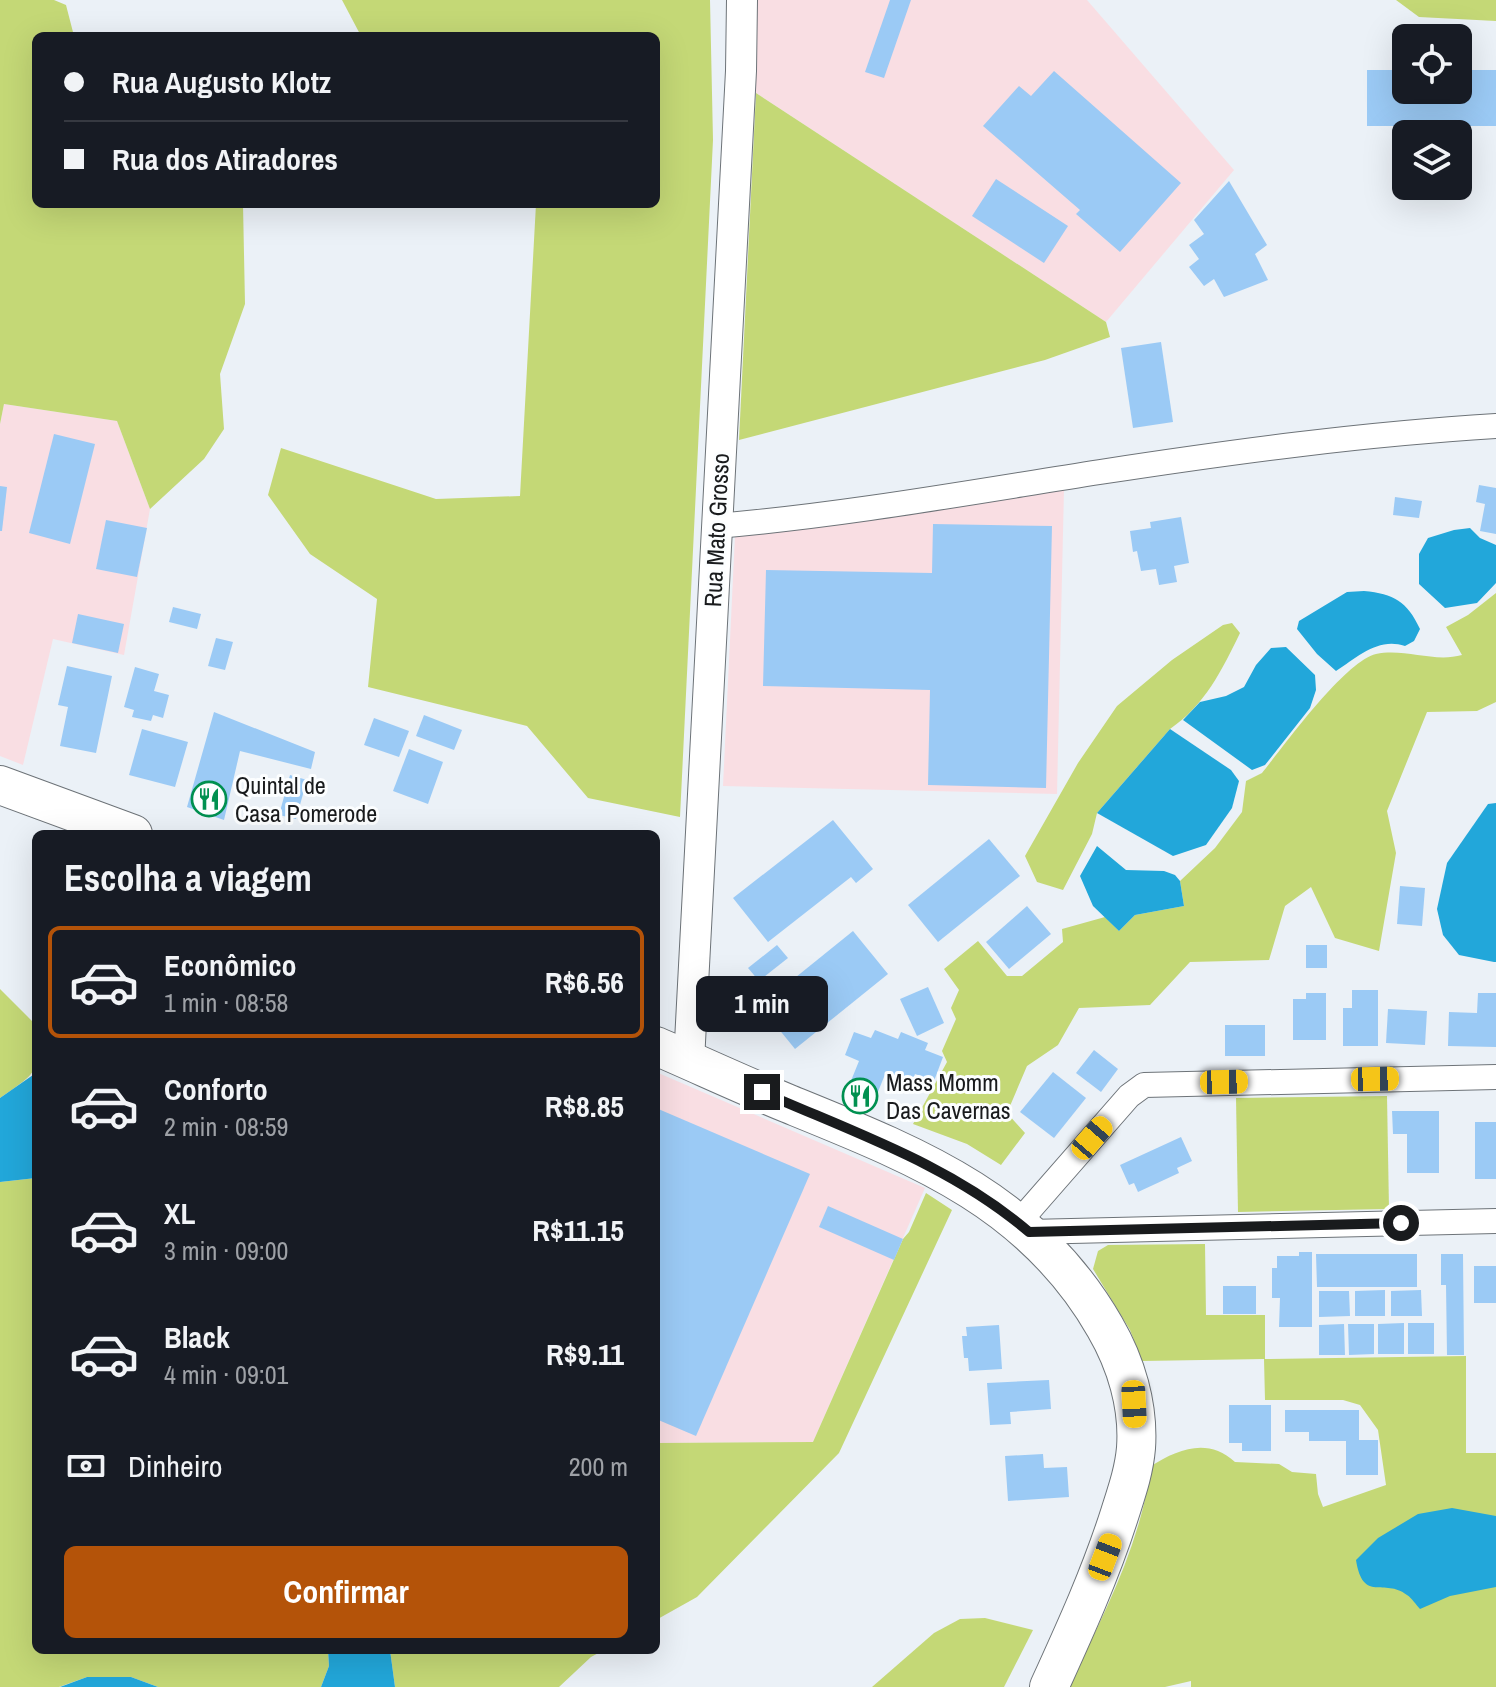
<!DOCTYPE html>
<html lang="pt">
<meta charset="utf-8">
<style>
:root{--surface:#171b24;--page:#242831;--text:#f1f3f6;--muted:#9ea1a6;--line:#363941;--accent:#b45309}
body{margin:0;font-family:"Archivo Narrow",sans-serif;background:var(--page);color:var(--text);height:100vh;display:flex;flex-direction:column;font-size:30px;white-space:nowrap}
*{box-sizing:border-box;margin:0}
p{font-size:26px;color:var(--muted)}
.icon{flex:none;width:44px;height:44px;fill:none;stroke:currentColor;stroke-width:2;stroke-linecap:round;stroke-linejoin:round}
.map{position:relative;flex:1;overflow:hidden}
.sheet{position:absolute;left:32px;top:830px;width:628px;height:824px;display:flex;flex-direction:column;background:var(--surface);border-radius:12px;box-shadow:0 8px 32px #0002}
.sheet>*{flex:none}
.banner{position:absolute;left:32px;top:32px;width:628px;height:176px;border-radius:12px;box-shadow:0 8px 32px #0002;display:grid;align-content:center;height:176px;padding:0 32px;background:var(--surface)}
.controls{position:absolute;left:1392px;top:24px;display:grid;gap:16px}
.controls a{display:grid;place-items:center;width:80px;height:80px;border-radius:12px;background:var(--surface);box-shadow:0 8px 32px #0002;font-size:40px}
.end{position:absolute;width:36px;height:36px;margin:-18px;border:10px solid #191b1d;background:#fff;box-shadow:0 0 0 4px #fff}
.from{border-radius:50%}
.bubble{position:absolute;height:56px;border-radius:12px;background:var(--surface);box-shadow:0 8px 32px #0002;font-size:26px;font-weight:700;line-height:56px;text-align:center}
.car{position:absolute;width:24px;height:48px;margin:-24px -12px;border-radius:10px;box-shadow:0 0 6px 2px #0007;background:linear-gradient(#f5c518 24%,#345 0 40%,#f5c518 0 76%,#345 0 86%,#f5c518 0)}
.banner b{display:flex;align-items:center;gap:28px;height:76px;font-size:30px}
.banner b+b{border-top:2px solid var(--line)}
.banner i{width:20px;height:20px;background:var(--text)}
ul{padding:0;list-style:none}
li{display:flex;align-items:center;gap:24px;height:112px;margin:0 16px 12px;padding:0 16px;border:4px solid transparent;border-radius:12px}
li div{flex:1}
li b{display:block;font-size:30px}
li em{font-style:normal;font-weight:700}
li.selected{border-color:var(--accent)}
li>.icon{width:72px;height:72px;stroke-width:1.5}
h2{padding:0 32px;font-size:36px;line-height:96px}
.pay{display:flex;align-items:center;gap:20px;height:88px;padding:0 32px;font-size:30px}
.pay p{margin-inline-start:auto}
.button{display:flex;gap:16px;margin-top:auto;padding:16px 32px}
.button a{flex:1;height:92px;border-radius:12px;background:var(--accent);color:#fff;font-size:32px;font-weight:700;line-height:92px;text-align:center}
.map>svg:first-child{display:block}
.industrial{fill:#f9dee3}
.green{fill:#c4d876}
.water{fill:#22a7da}
.building{fill:#9bcaf5}
.lines{fill:none;stroke-linecap:round;stroke-linejoin:round}
.minor-casing{stroke:#6d7378;stroke-width:26}
.tertiary-casing{stroke:#6d7378;stroke-width:32}
.primary-casing{stroke:#6d7378;stroke-width:40}
.minor{stroke:#fff;stroke-width:24}
.tertiary{stroke:#fff;stroke-width:30}
.primary{stroke:#fff;stroke-width:38}
.route{stroke:#191b1d;stroke-width:10}
.labels{text-anchor:middle;dominant-baseline:central;stroke-width:6;stroke-linejoin:round;paint-order:stroke}
.street-label{font-size:24px;fill:#191b1d;stroke:#fcfeff}
.poi-label{font-size:24px;fill:#191b1d;stroke:#fcfeff;text-anchor:start}
</style>
<div class="map">
<svg width="1496" height="1687" viewBox="0 0 1496 1687">
<rect width="100%" height="100%" fill="#ebf1f7"/>
<g class="industrial">
<path d="M756,0h331l147,170 -128,152 -350,-229z"/>
<path d="M4,404l113,17 33,88 -26,146 -71,-16 -30,126 -23,-9v-332z"/>
<path d="M1064,489l-7,305 -334,-8 12,-250z"/>
<path d="M656,1072l269,116 -112,254 -157,1z"/>
</g>
<g class="green">
<path d="M0,0h54l12,5 8,31h-38v168h207l2,100 -25,70 4,55 -20,30 -54,50 -33,-88 -113,-17 -4,20z"/>
<path d="M342,0h368l3,140 -33,677 -92,-19 -61,-72 -159,-39 9,-88 -67,-45 -42,-59 13,-47 155,51 84,-3 16,-292h120v-168h-295z"/>
<path d="M1396,0h100v21l-77,-4z"/>
<path d="M756,93l350,229 4,15 -65,23 -306,80z"/>
<path d="M1496,593v109l-19,9 -50,1 -40,99 9,42 -17,98 -44,-13 -24,-51 -26,19 -16,54 -79,2 -40,43 -71,3 -21,37 -31,21 -20,47 18,20 -24,32 -34,-21 -54,-20 34,-62 -5,-11 14,-32 -5,-11 8,-18 -15,-21 34,-28 29,35h15l41,-34 -1,-13 43,-12 14,14 16,-16 49,-9 -4,-25 35,-33 27,-36 4,-31 16,-8c22,-27 82,-111 114,-119 29,-6 58,9 86,1l-16,-28 22,-12z"/>
<path d="M1232,623l8,10c-18,37 -35,72 -70,96l-73,84 -5,21 -29,56 -26,-8 -12,-26 53,-93 39,-57 55,-46 51,-35z"/>
<path d="M0,989l36,36c0,50 6,44 -36,73z"/>
<path d="M1387,1096l2,113 -151,3 -2,-114z"/>
<path d="M36,1178v472h292l1,16 -8,21h-163l-27,-10h-44l-28,10h-59v-505z"/>
<path d="M926,1193l26,17 -113,243 -142,144 -41,23v-177l157,-1 90,-203 6,-7z"/>
<path d="M1205,1244l1,71h59v44l201,-3v97h30v234h-305v-6l-26,6h-97c35,-70 73,-143 83,-221 27,-17 57,-29 84,-4l44,2 13,8 24,2 2,20 5,13 63,-22 -8,-55 -18,-25 -17,-5h-78l-1,-41 -122,2 -12,-31 -37,-61 5,-18 10,-6z"/>
<path d="M985,1618l48,12 -29,57h-132l62,-54 26,-14z"/>
<path d="M390,1650h214l-13,7 -32,30h-164z"/>
</g>
<g class="water">
<path d="M1470,528l10,10 16,7v38l-19,20 -32,5 -26,-24v-30l9,-16 26,-8z"/>
<path d="M1364,591c30,3 43,10 56,38l-6,12 -9,5c-27,-9 -47,11 -69,25l-19,-17 -20,-25 2,-8 48,-29z"/>
<path d="M1286,647l29,28 1,15 -6,18 -45,57 -13,5 -69,-50 17,-18 26,-6 18,-9 12,-22 15,-17z"/>
<path d="M1170,729l61,41 8,11 -7,27 -26,37 -33,11 -76,-43z"/>
<path d="M1496,803v159h-2l-35,-7 -16,-20 -6,-26 10,-46 41,-59z"/>
<path d="M1097,846l29,24 38,1 11,4 5,6 4,25 -49,9 -16,16 -26,-25 -13,-30z"/>
<path d="M36,1068v110l-36,4v-84l33,-23z"/>
<path d="M1452,1508l44,8v71l-46,9 -30,13c-4,-4 -8,-11 -13,-14 -23,-18 -44,9 -51,-35l22,-22 40,-24z"/>
<path d="M328,1650h62l5,37h-74l8,-21z"/>
<path d="M87,1677h44l27,10h-98z"/>
</g>
<g class="building">
<path d="M890,0h21l-27,78 -19,-6z"/>
<path d="M1367,70h39v20h52v-20h38v56h-129z"/>
<path d="M1054,71l127,112 -61,69 -44,-38 4,-4 -97,-84 36,-40 12,10z"/>
<path d="M996,179l72,47 -24,37 -72,-47z"/>
<path d="M1229,181l38,64 -12,9 13,26 -44,17 -10,-18 -10,7 -15,-19 10,-8 -10,-14 15,-11 -10,-14z"/>
<path d="M1161,342l12,80 -40,6 -12,-80z"/>
<path d="M54,434l41,10 -25,100 -41,-11z"/>
<path d="M1479,485l17,3v46l-16,-3 5,-27 -9,-2z"/>
<path d="M0,486l7,1 -5,44h-2z"/>
<path d="M1395,497l27,4 -3,17 -26,-3z"/>
<path d="M1181,517l8,46 -15,3 3,16 -18,3 -3,-16 -15,2 -4,-20 -4,1 -3,-21 21,-3 -1,-6z"/>
<path d="M106,520l41,8 -10,49 -41,-8z"/>
<path d="M933,524l119,2 -6,262 -118,-3 2,-95 -167,-4 3,-116 166,3z"/>
<path d="M173,607l28,7 -4,15 -28,-7z"/>
<path d="M78,614l46,10 -6,29 -46,-10z"/>
<path d="M216,638l17,4 -8,28 -17,-4z"/>
<path d="M67,666l45,10 -16,77 -36,-7 8,-39 -10,-2z"/>
<path d="M135,667l24,7 -5,17 15,4 -6,23 -10,-3 -2,6 -19,-4 2,-7 -10,-3z"/>
<path d="M214,712l101,40 -4,17 -71,-18 -16,69 -37,-13z"/>
<path d="M424,715l38,15 -8,20 -38,-14z"/>
<path d="M374,718l35,13 -10,26 -35,-12z"/>
<path d="M142,729l46,13 -13,45 -46,-12z"/>
<path d="M409,749l34,13 -15,42 -35,-13z"/>
<path d="M290,775l17,5 -11,39 -17,-4z"/>
<path d="M833,820l40,49 -17,14 -5,-6 -83,65 -35,-44z"/>
<path d="M989,839l31,37 -82,66 -30,-37z"/>
<path d="M1400,886l25,2 -3,38 -25,-2z"/>
<path d="M1027,906l24,28 -42,35 -23,-27z"/>
<path d="M853,931l35,43 -93,75 -35,-43z"/>
<path d="M777,945l11,13 -29,23 -11,-13z"/>
<rect x="1306" y="945" width="21" height="23"/>
<path d="M928,987l16,36 -27,13 -17,-37z"/>
<path d="M1352,990h26v56h-35v-38h9z"/>
<path d="M1306,993h20v47h-33v-41h13z"/>
<path d="M1478,993h18v54l-48,-1 1,-34 28,1z"/>
<path d="M1388,1009l39,2 -2,34 -39,-2z"/>
<rect x="1225" y="1025" width="40" height="31"/>
<path d="M875,1030l23,9 3,-7 27,11 -3,7 18,7 -9,24 -19,-7 -3,8 -26,-10 -15,37 -27,-11 15,-37 -14,-6 9,-23 17,6z"/>
<path d="M1094,1050l24,19 -17,23 -25,-19z"/>
<path d="M1053,1072l33,26 -32,40 -34,-26z"/>
<path d="M656,1108l154,66 -114,262 -40,-17z"/>
<path d="M1392,1111h47v62h-32v-39h-14z"/>
<rect x="1475" y="1122" width="21" height="57"/>
<path d="M1181,1137l11,24 -15,7 2,5 -41,19 -4,-9 -5,2 -9,-20z"/>
<path d="M828,1206l75,33 -9,21 -75,-33z"/>
<path d="M1299,1252h13v75h-33l1,-29h-8v-30h5v-12h22z"/>
<path d="M1316,1254h101v33h-100z"/>
<path d="M1441,1254h22l1,101h-17l-1,-70h-5z"/>
<rect x="1474" y="1266" width="22" height="37"/>
<rect x="1223" y="1286" width="33" height="28"/>
<path d="M1385,1290v26h-30v-25z"/>
<path d="M1421,1290l1,26h-31v-25z"/>
<path d="M1319,1291h30l1,25 -31,1z"/>
<path d="M1404,1323v31h-26v-30z"/>
<rect x="1408" y="1323" width="26" height="31"/>
<path d="M1344,1324l1,31h-26v-30z"/>
<path d="M1348,1324h26v30l-25,1z"/>
<path d="M999,1325l3,44 -33,2 -1,-13h-4l-2,-22h5l-1,-9z"/>
<path d="M1049,1380l2,29 -41,3 1,12 -21,1 -3,-42z"/>
<path d="M1229,1405h42v46h-29v-8h-13z"/>
<path d="M1285,1410h74v30h19v35h-32v-34h-37v-9h-24z"/>
<path d="M1043,1454l1,14 23,-1 2,30 -61,4 -3,-45z"/>
</g>
<g class="lines">
<g class="minor-casing">
<g id="minor">
<path d="M716,526c129,-11 256,-34 384,-54 131,-20 263,-38 396,-46"/>
<path d="M1018,1223l111,-127 15,-11 352,-8"/>
<path d="M1029,1232l467,-11"/>
</g>
</g>
<g class="tertiary-casing">
<path id="tertiary" d="M689,1061l52,-990 1,-71"/>
</g>
<g class="primary-casing">
<g id="primary">
<path d="M0,785l133,49"/>
<path d="M656,1046c44,19 89,40 133,58 128,52 244,97 316,223 21,36 34,79 31,121 -2,23 -9,43 -16,65 -19,60 -45,117 -71,174"/>
</g>
</g>
<use href="#minor" class="minor"/>
<use href="#tertiary" class="tertiary"/>
<use href="#primary" class="primary"/>
</g>
<g class="lines">
<path class="route" d="M762,1092c93,41 189,73 267,140l372,-9"/>
</g>
<defs>
<g id="restaurant-ring" transform="scale(1.8)"><circle r="9.5" fill="#fcfeff" stroke="#009050" stroke-width="1.5"/><path d="M-5-6h1v4h1v-4h1v4h1v-4h1v5L-1.5 .5V6h-2V.5L-5-1ZM5-6V6H3V1.5H1.5Q1.5-4 5-6Z" fill="#009050"/></g>
</defs>
<g fill-rule="evenodd">
<use href="#restaurant-ring" x="209" y="799"/>
<use href="#restaurant-ring" x="860" y="1096"/>
</g>
<g class="labels">
<g class="street-label">
<text transform="translate(716 530) rotate(-87)">Rua Mato Grosso</text>
</g>
<g class="poi-label">
<text x="235" y="785">Quintal de<tspan x="235" dy="28">Casa Pomerode</tspan></text>
<text x="886" y="1082">Mass Momm<tspan x="886" dy="28">Das Cavernas</tspan></text>
</g>
</g>
</svg>
<div class="controls">
<a><svg class="icon" aria-label="locate" viewBox="0 0 24 24"><circle cx="12" cy="12" r="6"/><path d="M12 2v4M12 18v4M2 12h4M18 12h4"/></svg></a>
<a><svg class="icon" aria-label="layers" viewBox="0 0 24 24"><path d="M12 4l9 5-9 5-9-5zM3 14l9 5 9-5"/></svg></a>
</div>
<i class="end from" style="left:1401px;top:1223px"></i>
<i class="end" style="left:762px;top:1092px"></i>
<div class="bubble" style="left:696px;top:976px;width:132px">1 min</div>
<i class="car" style="left:1375px;top:1079px;rotate:89deg"></i>
<i class="car" style="left:1224px;top:1082px;rotate:89deg"></i>
<i class="car" style="left:1092px;top:1138px;rotate:41deg"></i>
<i class="car" style="left:1134px;top:1404px;rotate:177deg"></i>
<i class="car" style="left:1105px;top:1557px;rotate:21deg"></i>
<div class="banner">
<b><i class="from"></i>Rua Augusto Klotz</b>
<b><i></i>Rua dos Atiradores</b>
</div>
<section class="sheet">
<h2>Escolha a viagem</h2>
<ul>
<li class="selected"><svg class="icon" aria-label="car" viewBox="0 0 24 24"><path d="M5 17H2v-5l4-1 3-4h7l3 4 3 1v5h-3M9 17h6M6 11h13"/><circle cx="7" cy="17" r="2"/><circle cx="17" cy="17" r="2"/></svg><div><b>Econômico</b><p>1 min · 08:58</p></div><em>R$6.56</em></li>
<li><svg class="icon" aria-label="car" viewBox="0 0 24 24"><path d="M5 17H2v-5l4-1 3-4h7l3 4 3 1v5h-3M9 17h6M6 11h13"/><circle cx="7" cy="17" r="2"/><circle cx="17" cy="17" r="2"/></svg><div><b>Conforto</b><p>2 min · 08:59</p></div><em>R$8.85</em></li>
<li><svg class="icon" aria-label="car" viewBox="0 0 24 24"><path d="M5 17H2v-5l4-1 3-4h7l3 4 3 1v5h-3M9 17h6M6 11h13"/><circle cx="7" cy="17" r="2"/><circle cx="17" cy="17" r="2"/></svg><div><b>XL</b><p>3 min · 09:00</p></div><em>R$11.15</em></li>
<li><svg class="icon" aria-label="car" viewBox="0 0 24 24"><path d="M5 17H2v-5l4-1 3-4h7l3 4 3 1v5h-3M9 17h6M6 11h13"/><circle cx="7" cy="17" r="2"/><circle cx="17" cy="17" r="2"/></svg><div><b>Black</b><p>4 min · 09:01</p></div><em>R$9.11</em></li>
</ul>
<div class="pay"><svg class="icon" aria-label="cash" viewBox="0 0 24 24"><path d="M3 7h18v10H3z"/><circle cx="12" cy="12" r="2"/></svg>Dinheiro<p>200 m</p></div>
<div class="button"><a>Confirmar</a></div>
</section>
</div>
